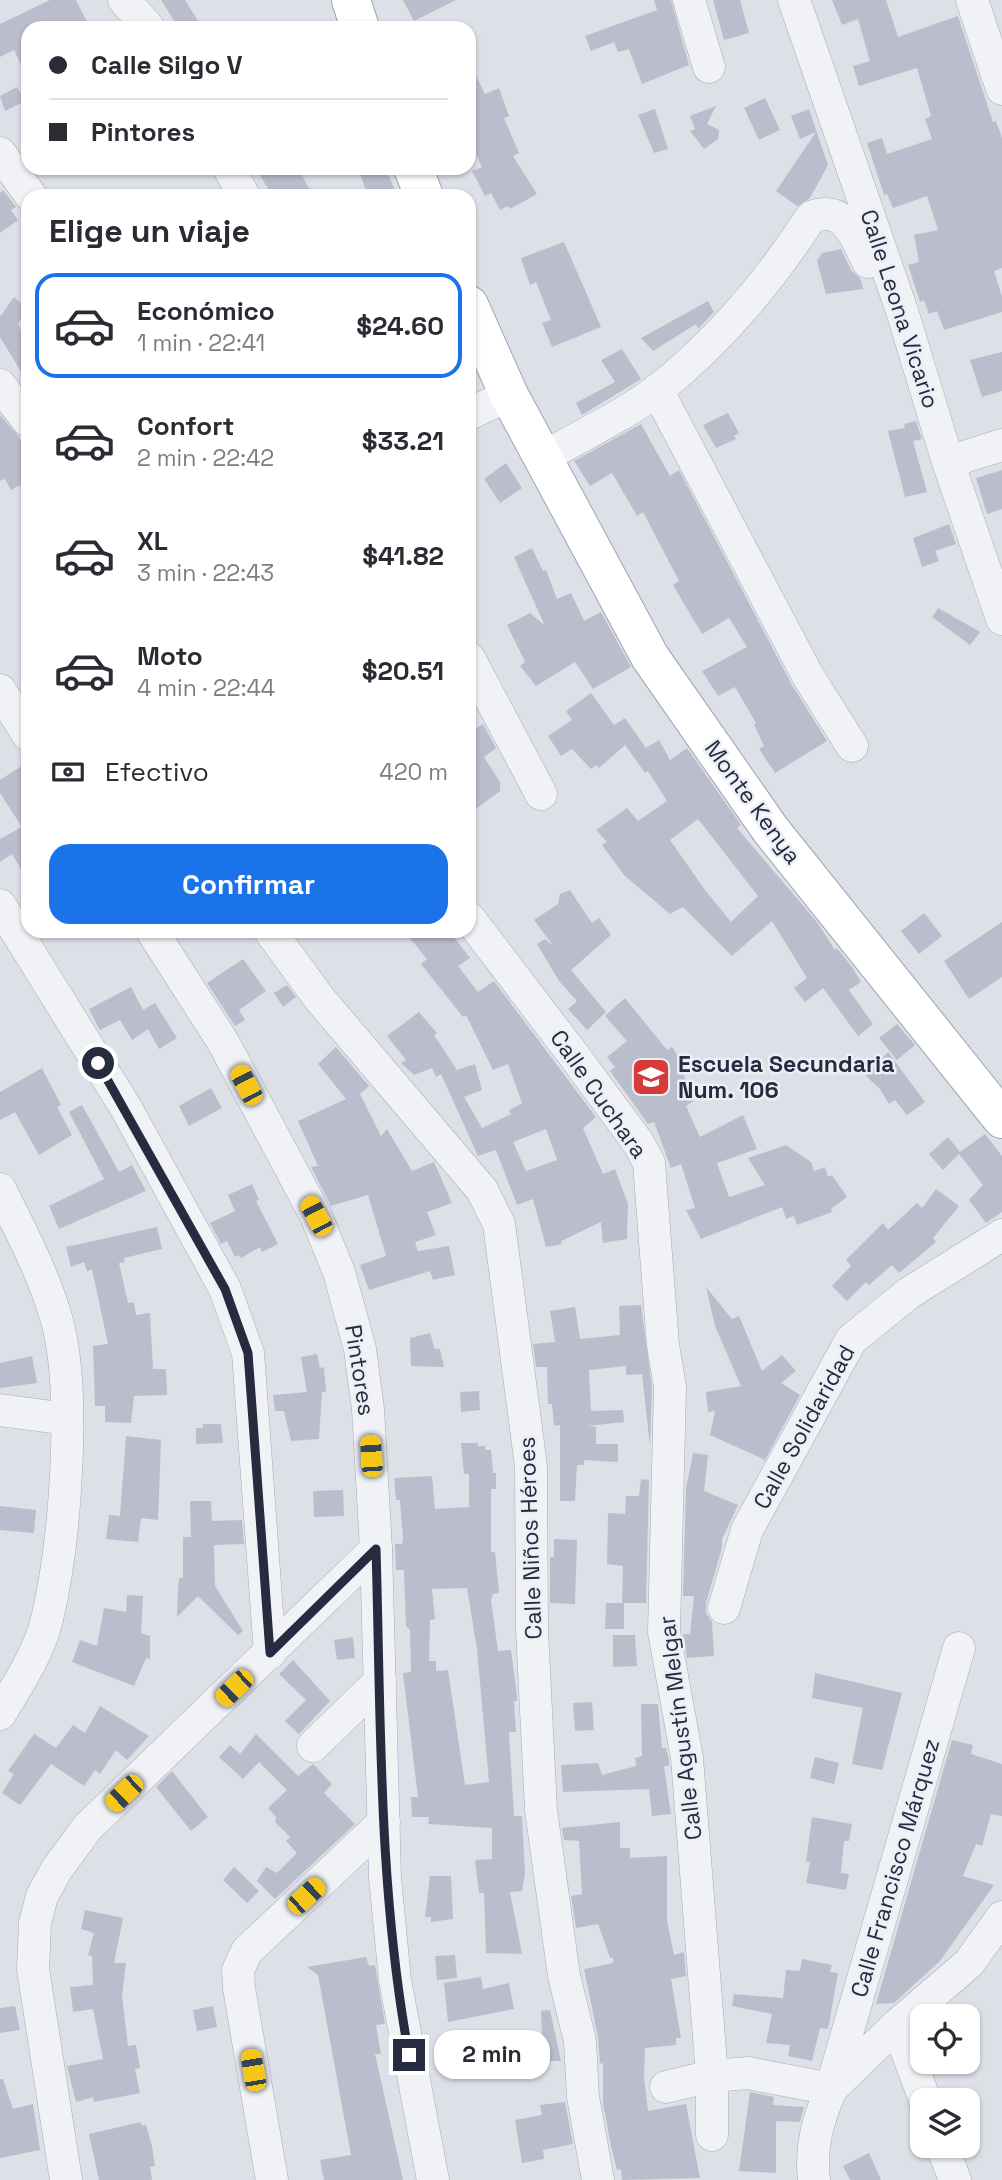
<!DOCTYPE html>
<html lang="es">
<meta charset="utf-8">
<style>
:root{--surface:#fff;--page:#f7f7f7;--text:#2b2b33;--muted:#7c7c81;--line:#e1e1e2;--accent:#1a73e8}
body{margin:0;font-family:"Space Grotesk",sans-serif;background:var(--page);color:var(--text);height:100vh;display:flex;flex-direction:column;font-size:26px;white-space:nowrap}
*{box-sizing:border-box;margin:0}
p{font-size:23px;color:var(--muted)}
.icon{flex:none;width:38px;height:38px;fill:none;stroke:currentColor;stroke-width:2;stroke-linecap:round;stroke-linejoin:round}
.map{position:relative;flex:1;overflow:hidden}
.details{position:absolute;left:21px;top:189px;width:455px;height:749px;display:flex;flex-direction:column;background:var(--surface);border-radius:21px;box-shadow:0 2px 5px #0004}
.details>*{flex:none}
.hud{position:absolute;left:21px;top:21px;width:455px;height:154px;border-radius:21px;box-shadow:0 2px 5px #0004;display:grid;align-content:center;height:154px;padding:0 28px;background:var(--surface)}
.controls{position:absolute;left:910px;top:2004px;display:grid;gap:14px}
.controls a{display:grid;place-items:center;width:70px;height:70px;border-radius:14px;background:var(--surface);box-shadow:0 2px 5px #0004;font-size:35px}
.end{position:absolute;width:32px;height:32px;margin:-16px;border:9px solid #262b40;background:#fff;box-shadow:0 0 0 4px #fff}
.from{border-radius:50%}
.bubble{position:absolute;height:49px;border-radius:21px;background:var(--surface);box-shadow:0 2px 5px #0004;font-size:23px;font-weight:700;line-height:49px;text-align:center}
.car{position:absolute;width:21px;height:42px;margin:-21px -10px;border-radius:9px;box-shadow:0 0 5px 2px #0007;background:linear-gradient(#f5c518 24%,#345 0 40%,#f5c518 0 76%,#345 0 86%,#f5c518 0)}
.hud b{display:flex;align-items:center;gap:24px;height:66px;font-size:26px}
.hud b+b{border-top:2px solid var(--line)}
.hud i{width:18px;height:18px;background:var(--text)}
ul{padding:0;list-style:none}
li{display:flex;align-items:center;gap:21px;height:105px;margin:0 14px 10px;padding:0 14px;border:4px solid transparent;border-radius:21px}
li div{flex:1}
li b{display:block;font-size:26px}
li em{font-style:normal;font-weight:700}
li.current{border-color:var(--accent)}
li>.icon{width:63px;height:63px;stroke-width:1.5}
h2{padding:0 28px;font-size:32px;line-height:84px}
.pay{display:flex;align-items:center;gap:18px;height:77px;padding:0 28px;font-size:26px}
.pay p{margin-inline-start:auto}
.action{display:flex;gap:14px;margin-top:auto;padding:14px 28px}
.action a{flex:1;height:80px;border-radius:21px;background:var(--accent);color:#fff;font-size:28px;font-weight:700;line-height:80px;text-align:center}
.map>svg:first-child{display:block}
.building{fill:#babecc;fill-rule:evenodd}
.lines{fill:none;stroke-linecap:round;stroke-linejoin:round}
.minor-casing{stroke:#a7aab6;stroke-width:33}
.major-casing{stroke:#9ca2b5;stroke-width:40}
.minor{stroke:#f1f2f6;stroke-width:32}
.major{stroke:#fff;stroke-width:38}
.route{stroke:#262b40;stroke-width:9}
.labels{text-anchor:middle;dominant-baseline:central;stroke-width:5;stroke-linejoin:round;paint-order:stroke}
.street-label{font-size:23px;fill:#262b40;stroke:#edeff6}
.poi-label{font-size:23px;font-weight:bold;fill:#262b40;stroke:#edeff6;text-anchor:start}
</style>
<div class="map">
<svg width="1002" height="2180" viewBox="0 0 1002 2180">
<rect width="100%" height="100%" fill="#dee0e8"/>
<g class="building">
<path d="M50,0h26l14,28h-62v51l-14,-29 -14,7v-33z"/>
<path d="M161,0h24l13,21 -19,7z"/>
<path d="M403,0h53l-42,21z"/>
<path d="M654,0h17l18,65 -47,19 -13,-35 -11,3 -4,-10 -23,9 -6,-15 72,-26z"/>
<path d="M713,0h27l9,33 -25,7z"/>
<path d="M832,0h54l12,37 60,-21 35,106 3,-1 6,17v130l-8,3 8,26v15l-58,18 -7,-19 -8,3 -5,-14 -4,2 -12,-37 11,-3 -5,-27 24,-5 -11,-34 -34,12 -6,-14 -3,1 -17,-52 15,-5 5,16 45,-15 -7,-20 6,-3 -14,-48 -58,18 -6,-20 17,-5 -12,-42 -16,6z"/>
<path d="M469,61l16,33 14,-6 10,28 -5,2 15,35 -6,3 24,38 -27,15 -2,-3 -8,4 -9,-17 -6,3 -13,-25 10,-4 -13,-28z"/>
<path d="M17,87l8,14 -20,10 -5,-15z"/>
<path d="M765,98l15,32 -21,10 -15,-32z"/>
<path d="M716,106l-9,18 12,6 -1,9 -14,10 -14,-18 5,-2 -5,-13z"/>
<path d="M655,109l13,40 -14,4 -16,-38z"/>
<path d="M809,109l19,56 -18,33 -13,8 -21,-15 40,-59 -16,7 -9,-23z"/>
<path d="M256,168h42l15,28h-41z"/>
<path d="M358,168h28l11,28h-29z"/>
<path d="M3,190l13,17 -5,3 7,10 -18,13v-40z"/>
<path d="M564,242l37,85 -49,20 -10,-24 9,-3 -15,-38 -6,3 -9,-27z"/>
<path d="M841,249l10,21 9,8 3,11 -37,5 -9,-33 5,-8z"/>
<path d="M14,297l14,12 -10,14 10,28v32l-28,-46v-20z"/>
<path d="M708,301l6,11 -16,17 -2,-5 -43,27 -12,-13z"/>
<path d="M622,349l19,30 -59,36 -6,-12 39,-21 -14,-22z"/>
<path d="M1002,352v39l-20,6 -12,-37z"/>
<path d="M728,413l11,20 -5,3 2,3 -20,9 -13,-23z"/>
<path d="M0,415l19,22 9,19v25l-17,9 -6,-11 -5,2z"/>
<path d="M916,421l6,18 -9,2 14,51 -22,5 -17,-66 17,-3 -1,-4z"/>
<path d="M641,424l29,52 9,-6 113,215 35,56 -52,32 -16,-24 5,-3 -10,-21 2,-2 -21,-36 -17,9 -16,-25 45,-24 -18,-29 -27,16 -29,-49 6,-4 -36,-69 -6,4 -25,-43 -22,13 -16,-25z"/>
<path d="M506,463l16,25 -22,15 -16,-24z"/>
<path d="M1002,470v39l-15,5 -11,-36z"/>
<path d="M949,524l7,20 -21,7 4,10 -17,6 -9,-29z"/>
<path d="M532,548l11,23 3,-1 11,29 14,-6 13,28 17,-9 30,55 -38,22 -18,-27 -39,24 -16,-20 5,-4 -18,-37 23,-12 15,13 -31,-69z"/>
<path d="M938,608l42,24 -10,13 -38,-28z"/>
<path d="M591,693l23,32 11,-7 21,30 13,-8 11,20 17,-12 54,77 -4,3 80,94 18,28 2,-2 15,19 9,15 -12,8 24,34 -15,12 -35,-48 -18,14 -11,-14 13,-10 -35,-57 -40,35 -49,-49 -13,7 -46,-39 -22,-30 5,-3 -11,-12 31,-22 11,13 29,-20 -19,-30 -3,2 -20,-28 -26,23 -3,-3 -5,4 -19,-20 -11,7 -13,-20 24,-16 -6,-9zM698,819l60,77 -27,26 -26,-32 -35,-50z"/>
<path d="M483,724l13,24 -12,9 16,25v9l-31,23v-81z"/>
<path d="M28,762v119l-16,-27 -12,8v-23l22,-12 -22,-34v-13z"/>
<path d="M570,890l22,33 7,-5 12,17 -40,35 35,42 -19,18 -19,-21 9,-8 -18,-20 -22,-37 8,-5 9,8 -20,-27 24,-16 2,-10z"/>
<path d="M924,913l18,23 -23,18 -18,-23z"/>
<path d="M1002,922v55l-33,22 -25,-38z"/>
<path d="M404,931h45l21,27 -12,8 20,26 16,-11 102,136 -13,11 20,46 12,-5 13,35 -1,35 -24,4 -2,-21 -40,19 1,3 -16,3 -13,-48 -16,6 -21,-55 -18,6 -37,-82 -5,3 -4,-9 -18,7 -13,-12 5,-3 -19,-24 32,-24 18,21 -3,2 23,35 18,-6 7,26 -18,7 18,31 29,-14 -2,-4 13,-7 -14,-39 -15,6 -27,-55 -3,2 -42,-53 6,-5zM546,1129l11,31 -31,11 -13,-29z"/>
<path d="M243,959l23,32 -27,19 6,10 -10,6 -28,-43z"/>
<path d="M287,985l9,12 -13,10 -9,-14z"/>
<path d="M131,987l12,23 12,-7 22,35 -18,11 -11,-20 -16,11 -12,-20 -20,10 -11,-21z"/>
<path d="M625,998l42,52 5,-3 14,21 -4,3 12,30 -8,5 14,31 43,-22 14,34 -40,14 12,34 36,-12 -17,-27 38,-13 25,17 3,9 11,-4 3,10 4,-2 15,22 -16,12 1,3 -35,13 -3,-9 -8,3 -4,-12 -81,32 -15,-29 9,-2 -14,-44 -10,4 -17,-46 -6,2 -38,-53 5,-4 -8,-10 20,-16 -22,-25z"/>
<path d="M897,1024l18,21 -18,15 -18,-22z"/>
<path d="M336,1047l33,39 -9,8 21,42 6,-7 25,42 22,-9 18,41 -25,9 9,23 -21,7 3,9 31,-5 6,29 -22,5 -3,-9 -61,19 -9,-25 26,-9 -18,-61 -37,11 -20,-39 7,-1 -20,-45 48,-22 -28,-35z"/>
<path d="M888,1052l37,50 -18,13 -12,-15 -6,4 -9,-15 -14,-13z"/>
<path d="M42,1068l19,37 -4,2 15,28 -33,20 -24,-43 -15,8v-28z"/>
<path d="M211,1088l11,20 -33,18 -10,-20z"/>
<path d="M82,1105l37,67 13,-7 14,26 -87,38 -10,-23 55,-27 -35,-67z"/>
<path d="M985,1134l17,22v56l-16,11 -17,-23 14,-15 -24,-31 -16,16 -14,-16 19,-17 12,15z"/>
<path d="M252,1184l7,16 -3,1 22,43 -16,8 -2,-5 -19,11 -2,-3 -4,2 -8,-16 -6,3 -11,-21 25,-12 -7,-16z"/>
<path d="M936,1189l23,17 -26,32 3,4 -37,31 -7,-8 -23,20 -3,-3 -19,19 -15,-15 19,-20 -5,-6 37,-37 5,7 29,-27 5,5z"/>
<path d="M157,1227l5,22 -38,9 1,4 -6,1 9,40 6,-1 2,13 14,-2 3,56h13l1,26 -33,1 -3,27 -26,-1v-16h-10l-2,-60 15,-2 -16,-75 -5,2 -3,-9 -13,5 -5,-20z"/>
<path d="M706,1287l26,32 7,-3 23,55 20,-16 14,16 -15,12 19,12 -35,65 -55,-25 5,-24 -7,1 -2,-20 35,-6 -26,-60z"/>
<path d="M641,1305l11,83 -2,58 -8,-72 -16,1v-9l-37,4 2,41 32,-1 1,12 -36,4 8,1v17h22v18l-34,-2v5h-7l-2,36h-15v-76l-6,1 -2,-22h-4l-1,-37h-11l-3,-23 22,-2 -5,-31 25,-4 5,32 40,-4 -1,-29z"/>
<path d="M430,1333l5,16h5l4,18 -33,-1 -1,-28z"/>
<path d="M317,1354l3,14 4,-1 2,25h-4l-3,47 -28,2 -7,-30h-9l-2,-16 34,-3 -6,-35z"/>
<path d="M32,1356l5,27 -37,5v-25z"/>
<path d="M479,1391l1,19 -19,2 -1,-20z"/>
<path d="M203,1424h18l2,19 -27,1v-16h7z"/>
<path d="M126,1436l35,4 -3,80 -17,-2 -3,24 -32,-3 3,-24 11,1z"/>
<path d="M461,1443h17v3h7v4h6l2,23h3v16h-5v63h4l4,41 -6,1 -2,6 7,51 13,-1 6,46v5h-3l2,31h-7l5,84h8l3,57 -3,18 -12,1 12,62 -36,-1 -2,-60h-5l-4,-33 17,-1v-31l-64,-4 1,-7h-17l-1,-20h7l-15,-124 8,-1 -1,-42 -4,-4 -2,-56h-8l-1,-26h7l1,-5 -3,-39h-4l-2,-22 38,-2 3,33 34,-2v-33h-5zM467,1588l10,61 12,133 -24,3 -17,-115 -12,1v-10h-7l1,-41 5,-1 -3,-30z"/>
<path d="M693,1453l15,2 -4,36 34,14 -16,34v9l-16,55v10l6,9 2,34 -27,2 -4,-24h7l4,-38h-11l3,-108z"/>
<path d="M641,1479l8,1 -3,123h-24l1,-37 -16,-2 1,-51 17,1 1,-18h13z"/>
<path d="M343,1490l1,26 -30,1 -1,-26z"/>
<path d="M190,1501h21l1,20 30,-1 2,24 -30,1 1,41 28,45 -5,4 -40,-39 -21,21 1,-29 1,-10h4v-41h8z"/>
<path d="M0,1506l36,4 -2,23 -34,-3z"/>
<path d="M554,1539l23,1 -2,64 -25,-1v-46h4z"/>
<path d="M127,1595l16,1 -2,37 9,3v23l-4,-1 -12,28 -62,-24 8,-22 17,6 7,-38 22,4z"/>
<path d="M606,1603h18v26h-19z"/>
<path d="M613,1635h22l2,31 -24,1z"/>
<path d="M353,1637l2,21 -18,2 -3,-20z"/>
<path d="M293,1660l37,41 -31,33 -14,-13 21,-21 -27,-26z"/>
<path d="M815,1673l87,20 -20,77 -30,-6 11,-56 -51,-10z"/>
<path d="M592,1702l2,28 -19,1 -2,-28z"/>
<path d="M641,1704h17l4,44h4l3,12v6h-5l7,48 -19,2 -3,-27 -86,3 -2,-27 37,-2 4,12 34,-9 -1,-8 7,-2z"/>
<path d="M100,1706l49,30 -22,24 -11,-10 -16,24 -5,-4 -11,16 -33,-22 -31,41 -18,-12 12,-19 -6,-3 26,-37 22,14 17,-23 12,8z"/>
<path d="M256,1734l42,42 15,-12 19,20 -8,9 31,31 -80,75 -18,-18 9,-14 11,6 20,-20 -11,-12 4,-4 -15,-15 1,-5 -8,-9 19,-18 -28,-28 -16,17 -24,-22 11,-12 10,9z"/>
<path d="M952,1740l21,5 -2,9 31,10v52l-11,-2 -9,32 -6,-2 -13,32 31,9 -54,76 -46,42 -18,1z"/>
<path d="M815,1757l24,6 -5,21 -24,-6z"/>
<path d="M172,1771l36,46 -17,14 -35,-44z"/>
<path d="M812,1817l40,7 -3,17h-5l-3,32 8,1 -3,16 -40,-7 4,-21h-4z"/>
<path d="M620,1822v26h10v10l37,-2v64l7,35 10,-3 2,24 -15,3 10,59h-5v7l-31,3 -1,29 4,34 38,-7 14,74 -78,2 -1,-11 -4,1 -6,-24 -8,-42v-41l-3,1 -2,-27 -14,-68 29,-6v-5h-3l-12,-34 -22,4 -5,-32 11,-2 -3,-53 -15,-1 -2,-12z"/>
<path d="M234,1867l25,24 -12,12 -24,-23z"/>
<path d="M430,1876h21l2,43 -22,3v-5h-6z"/>
<path d="M85,1910l38,8 -9,45h12l-4,33 6,50 8,-1 4,23 -5,1 5,24 -46,9 -1,-5 -17,5 -9,-36 36,-7 -10,-50 -20,3 -3,-25 23,-2 -1,-29 -4,-1 6,-22 -13,-4z"/>
<path d="M455,1955l2,23 -20,2 -2,-24z"/>
<path d="M366,1957l3,9 6,-1 10,59 -9,1 5,29h-6l28,126h-79l-4,-20 31,-5 -33,-180 -11,-8z"/>
<path d="M802,1959l30,6 -2,7 8,1 -10,56 -8,-1 -8,33 -24,-5 2,-11 -24,-2 6,-29 -40,-8 2,-12 49,4 3,-28 14,1z"/>
<path d="M481,1977l2,12 26,-6 5,26 -66,13 -4,-39z"/>
<path d="M15,2006l5,24 -20,3v-25z"/>
<path d="M213,2006l4,21 -20,4 -4,-21z"/>
<path d="M550,2010l11,51h-18l-2,-50z"/>
<path d="M463,2040l1,15h18l1,16 -36,1 -5,-31z"/>
<path d="M0,2079h3l10,30 20,-5 7,46 -40,8z"/>
<path d="M750,2092l24,5 -1,8 31,2 -4,15 -24,-1v52l-37,-2z"/>
<path d="M565,2102l8,42 -30,6 1,9 -22,4 -7,-43 27,-5 -2,-10z"/>
<path d="M141,2122l1,4 4,-1 6,21 3,20 -5,1 2,13h-53l-10,-46z"/>
<path d="M869,2153l12,27h-31l-7,-14z"/>
</g>
<g class="lines">
<g class="minor-casing">
<g id="minor">
<path d="M124,0l25,28"/>
<path d="M689,0l20,67"/>
<path d="M794,0l108,311 46,151 54,157"/>
<path d="M972,0l30,89"/>
<path d="M0,153l31,43"/>
<path d="M229,168l15,28"/>
<path d="M0,385l28,36"/>
<path d="M657,390l151,286 44,70"/>
<path d="M469,414l40,-19"/>
<path d="M543,458c38,-23 81,-42 116,-69 61,-49 110,-107 152,-172 34,-13 44,19 57,45"/>
<path d="M948,462l54,-17"/>
<path d="M469,658l72,136"/>
<path d="M0,690l28,45"/>
<path d="M0,905l126,203 99,181 23,64 22,300"/>
<path d="M469,918l103,135 67,91 10,19 14,182 7,42 -6,245 23,126 25,318v59"/>
<path d="M152,931l71,111 93,174 23,56 21,77 8,60 8,140 9,329 10,102 38,200"/>
<path d="M270,931l49,67 163,192 17,34 32,242 1,164 9,180 23,166 16,65 3,56 15,83"/>
<path d="M0,1189c21,43 44,85 57,132 20,73 8,223 -10,298 -8,34 -29,65 -47,95"/>
<path d="M0,1410l67,9"/>
<path d="M724,1608l23,-78 104,-190 58,-47 93,-58"/>
<path d="M313,1746l67,-65"/>
<path d="M897,2025l28,75"/>
<path d="M666,2087l46,-11 36,-3 83,16"/>
<path d="M832,2088l65,-63 72,-62 33,-46"/>
<path d="M942,2146l13,34"/>
<path d="M66,2180l-33,-211 2,-46 7,-27 15,-27 30,-41 289,-279"/>
<path d="M272,2180l-33,-192 -1,-18 9,-19 137,-129"/>
<path d="M814,2180c-4,-34 4,-60 17,-91l128,-441"/>
</g>
</g>
<g class="major-casing">
<g id="major">
<path d="M351,0l9,28"/>
<path d="M413,168l11,28"/>
<path d="M469,305l40,90 141,262 120,172 232,290"/>
</g>
</g>
<use href="#minor" class="minor"/>
<use href="#major" class="major"/>
</g>
<g class="lines">
<path class="route" d="M98,1063l127,226 23,64 22,300 106,-104c5,169 2,339 33,506"/>
</g>
<defs>
<g id="school-square" transform="scale(2.0125)"><rect x="-9" y="-9" width="18" height="18" rx="4" fill="#d73b39" stroke="#edeff6"/><path d="M0-5L7-2L0 1L-7-2ZM-4 1L0 2.5L4 1V4Q0 6-4 4Z" fill="#fff"/></g>
</defs>
<g fill-rule="evenodd">
<use href="#school-square" x="651" y="1077"/>
</g>
<g class="labels">
<g class="street-label">
<text transform="translate(900 309) rotate(72)">Calle Leona Vicario</text>
<text transform="translate(753 802) rotate(54)">Monte Kenya</text>
<text transform="translate(599 1094) rotate(55)">Calle Cuchara</text>
<text transform="translate(360 1370) rotate(81)">Pintores</text>
<text transform="translate(804 1427) rotate(-61)">Calle Solidaridad</text>
<text transform="translate(530 1538) rotate(-92)">Calle Niños Héroes</text>
<text transform="translate(680 1728) rotate(-97)">Calle Agustín Melgar</text>
<text transform="translate(895 1868) rotate(-74)">Calle Francisco Márquez</text>
</g>
<g class="poi-label">
<text x="678" y="1064">Escuela Secundaria<tspan x="678" dy="26">Num. 106</tspan></text>
</g>
</g>
</svg>
<div class="controls">
<a><svg class="icon" aria-label="locate" viewBox="0 0 24 24"><circle cx="12" cy="12" r="6"/><path d="M12 2v4M12 18v4M2 12h4M18 12h4"/></svg></a>
<a><svg class="icon" aria-label="layers" viewBox="0 0 24 24"><path d="M12 4l9 5-9 5-9-5zM3 14l9 5 9-5"/></svg></a>
</div>
<i class="end from" style="left:98px;top:1063px"></i>
<i class="end" style="left:409px;top:2055px"></i>
<div class="bubble" style="left:434px;top:2030px;width:116px">2 min</div>
<i class="car" style="left:246px;top:1085px;rotate:332deg"></i>
<i class="car" style="left:316px;top:1216px;rotate:332deg"></i>
<i class="car" style="left:371px;top:1456px;rotate:356deg"></i>
<i class="car" style="left:234px;top:1688px;rotate:226deg"></i>
<i class="car" style="left:124px;top:1793px;rotate:226deg"></i>
<i class="car" style="left:306px;top:1896px;rotate:47deg"></i>
<i class="car" style="left:253px;top:2070px;rotate:350deg"></i>
<div class="hud">
<b><i class="from"></i>Calle Silgo V</b>
<b><i></i>Pintores</b>
</div>
<section class="details">
<h2>Elige un viaje</h2>
<ul>
<li class="current"><svg class="icon" aria-label="car" viewBox="0 0 24 24"><path d="M5 17H2v-5l4-1 3-4h7l3 4 3 1v5h-3M9 17h6M6 11h13"/><circle cx="7" cy="17" r="2"/><circle cx="17" cy="17" r="2"/></svg><div><b>Económico</b><p>1 min · 22:41</p></div><em>$24.60</em></li>
<li><svg class="icon" aria-label="car" viewBox="0 0 24 24"><path d="M5 17H2v-5l4-1 3-4h7l3 4 3 1v5h-3M9 17h6M6 11h13"/><circle cx="7" cy="17" r="2"/><circle cx="17" cy="17" r="2"/></svg><div><b>Confort</b><p>2 min · 22:42</p></div><em>$33.21</em></li>
<li><svg class="icon" aria-label="car" viewBox="0 0 24 24"><path d="M5 17H2v-5l4-1 3-4h7l3 4 3 1v5h-3M9 17h6M6 11h13"/><circle cx="7" cy="17" r="2"/><circle cx="17" cy="17" r="2"/></svg><div><b>XL</b><p>3 min · 22:43</p></div><em>$41.82</em></li>
<li><svg class="icon" aria-label="car" viewBox="0 0 24 24"><path d="M5 17H2v-5l4-1 3-4h7l3 4 3 1v5h-3M9 17h6M6 11h13"/><circle cx="7" cy="17" r="2"/><circle cx="17" cy="17" r="2"/></svg><div><b>Moto</b><p>4 min · 22:44</p></div><em>$20.51</em></li>
</ul>
<div class="pay"><svg class="icon" aria-label="cash" viewBox="0 0 24 24"><path d="M3 7h18v10H3z"/><circle cx="12" cy="12" r="2"/></svg>Efectivo<p>420 m</p></div>
<div class="action"><a>Confirmar</a></div>
</section>
</div>
